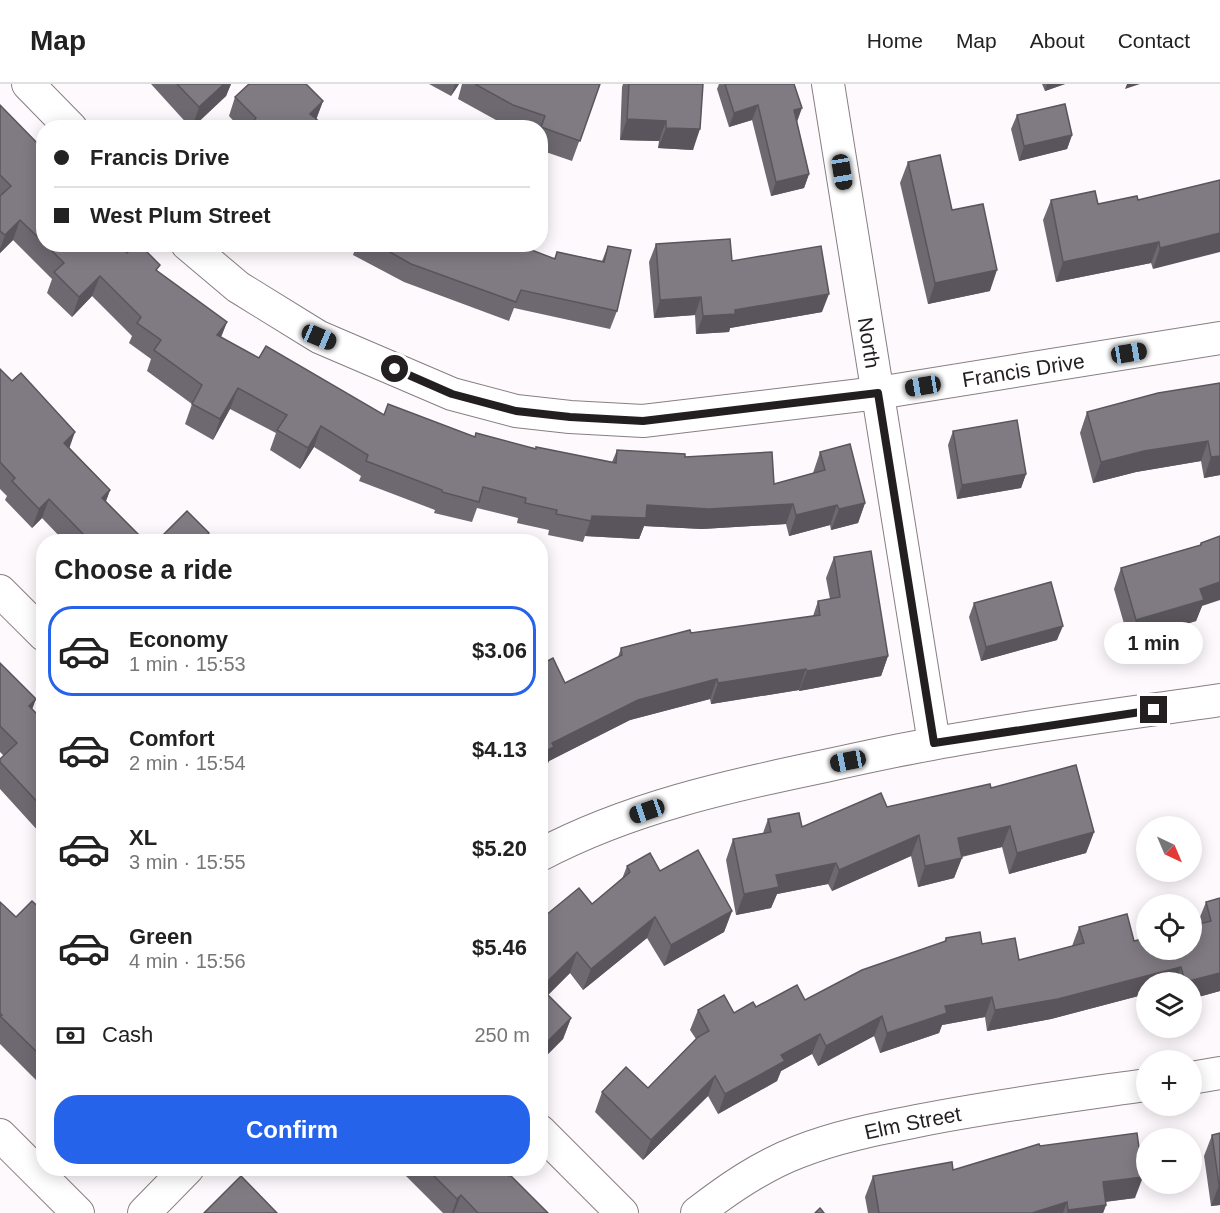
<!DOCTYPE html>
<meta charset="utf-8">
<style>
:root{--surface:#fff;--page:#f2f2f2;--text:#222;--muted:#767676;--line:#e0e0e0;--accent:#2563eb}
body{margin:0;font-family:Arial,sans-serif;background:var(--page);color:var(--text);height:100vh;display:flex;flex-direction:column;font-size:22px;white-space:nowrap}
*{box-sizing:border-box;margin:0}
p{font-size:20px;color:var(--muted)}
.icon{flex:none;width:33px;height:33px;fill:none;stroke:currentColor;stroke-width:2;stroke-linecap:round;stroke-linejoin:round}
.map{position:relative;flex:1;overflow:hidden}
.details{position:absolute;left:36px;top:450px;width:512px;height:642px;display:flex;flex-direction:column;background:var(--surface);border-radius:24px;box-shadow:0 3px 15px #0003}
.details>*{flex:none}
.guide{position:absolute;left:36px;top:36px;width:512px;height:132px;border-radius:24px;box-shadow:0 3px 15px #0003;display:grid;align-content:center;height:132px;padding:0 18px;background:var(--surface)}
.needle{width:39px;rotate:136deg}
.tools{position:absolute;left:1136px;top:732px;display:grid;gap:12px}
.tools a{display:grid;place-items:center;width:66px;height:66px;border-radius:50%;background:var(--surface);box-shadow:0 3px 15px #0003;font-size:30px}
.end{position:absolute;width:27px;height:27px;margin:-14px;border:8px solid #231f21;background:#fff;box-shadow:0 0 0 3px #fff}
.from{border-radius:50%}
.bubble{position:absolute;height:42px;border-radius:21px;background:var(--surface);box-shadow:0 3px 15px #0003;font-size:20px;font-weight:700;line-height:42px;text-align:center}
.car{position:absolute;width:18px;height:36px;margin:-18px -9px;border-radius:8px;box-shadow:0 0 4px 2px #0007;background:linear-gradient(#222 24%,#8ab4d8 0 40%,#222 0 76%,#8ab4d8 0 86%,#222 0)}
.guide b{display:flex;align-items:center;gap:21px;height:57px;font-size:22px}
.guide b+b{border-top:2px solid var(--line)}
.guide i{width:15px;height:15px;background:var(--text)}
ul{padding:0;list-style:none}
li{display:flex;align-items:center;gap:18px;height:90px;margin:0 12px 9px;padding:0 6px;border:3px solid transparent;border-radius:24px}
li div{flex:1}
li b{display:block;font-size:22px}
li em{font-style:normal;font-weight:700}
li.on{border-color:var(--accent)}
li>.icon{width:54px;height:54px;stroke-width:1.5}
h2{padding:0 18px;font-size:27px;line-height:72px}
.pay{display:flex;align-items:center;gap:15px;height:66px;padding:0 18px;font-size:22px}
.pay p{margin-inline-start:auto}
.action{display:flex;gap:12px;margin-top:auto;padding:12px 18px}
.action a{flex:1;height:69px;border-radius:24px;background:var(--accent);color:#fff;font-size:24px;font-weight:700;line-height:69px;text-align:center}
header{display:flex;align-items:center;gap:36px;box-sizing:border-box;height:84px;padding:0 30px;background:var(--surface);border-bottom:2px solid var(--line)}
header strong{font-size:28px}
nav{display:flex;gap:33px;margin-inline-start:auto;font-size:21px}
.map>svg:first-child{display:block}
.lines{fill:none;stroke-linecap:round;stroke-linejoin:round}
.minor-casing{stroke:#887e84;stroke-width:34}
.minor{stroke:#fff;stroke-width:32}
.wall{fill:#6e6971}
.shaded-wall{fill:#5a555c}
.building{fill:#807a83;stroke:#5a555c;stroke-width:1.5}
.route{stroke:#231f21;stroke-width:8}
.labels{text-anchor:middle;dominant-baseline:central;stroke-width:4.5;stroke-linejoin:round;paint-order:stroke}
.street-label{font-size:21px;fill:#231f21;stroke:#fff}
</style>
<header>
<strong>Map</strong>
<nav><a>Home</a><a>Map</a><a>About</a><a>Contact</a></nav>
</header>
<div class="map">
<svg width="1220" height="1129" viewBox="0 0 1220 1129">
<rect width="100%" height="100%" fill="#fef9fc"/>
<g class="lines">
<g class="minor-casing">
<g id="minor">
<path d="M28,0l43,44"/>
<path id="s1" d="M828,0l106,659"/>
<path id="s2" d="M187,160l51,43 81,50 133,57 64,17 54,6 73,4 235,-28 342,-55"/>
<path d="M0,507l44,44"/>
<path d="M540,771c89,-47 188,-69 285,-89 36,-8 72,-16 107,-22 95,-18 192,-30 288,-44"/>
<path d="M1191,994l29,-5"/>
<path d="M540,1047l82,82"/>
<path d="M0,1051l78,78"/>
<path d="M144,1129l44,-45"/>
<path id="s3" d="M697,1129c31,-24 64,-47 101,-61 38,-15 78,-23 119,-31 75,-15 152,-25 229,-36"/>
</g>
</g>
<use href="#minor" class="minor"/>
</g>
<g class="wall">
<path d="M151,0h80l-5,12 -34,32h-1z"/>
<path d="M429,0h30l-8,12z"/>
<path d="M462,0h138l-28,77 -32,-11v-22h-27l-8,-3 -47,-26z"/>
<path d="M623,0h80l-10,66 -35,-2 1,-7 -39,-1 2,-53z"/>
<path d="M719,0h75l3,38 12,52 -5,14 -33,8 -19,-76 -23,7 -12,-38z"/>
<path d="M1042,0h23l-20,7z"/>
<path d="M235,13l88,4 -7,18 11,9h-87l-11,-12z"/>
<path d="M0,21l44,45v94h75l8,9 31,19 69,50 -6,15 38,21 125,57 90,22 138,25 5,-12 68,7 89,27 39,-11 7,-21 45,51 -7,20 -27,7 -1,-5 -41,11 -3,-12 -84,5 -58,-3 -5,13 -54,-3 -2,6 -35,-7 1,-5 -32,-7 1,-5 -41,-10 -5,14 -38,-9 1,-3 -76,-29 2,-5 -47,-29 -14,22 -30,-19 6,-17 -46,-24 -17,31 -28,-16 7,-20 -45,-33 4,-12 -22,-16 3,-7 -40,-40 -20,21 -25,-24 5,-14 -39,-39 -13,13z"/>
<path d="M1017,31l55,20 -5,14 -48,12 -8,-32z"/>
<path d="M908,78l82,129 -62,13 -28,-121z"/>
<path d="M1220,96l-67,89 -2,-6 -95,19 -13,-62 8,-20 47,4 40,-4z"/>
<path d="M357,160h159l38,15 3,-7 45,9 6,-15 9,65 -7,18 -96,-21 -5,13 -105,-39 -51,-27z"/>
<path d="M656,160l76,17 90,51 -92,16 -1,4 -33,2 -1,-19 -41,3 -5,-56z"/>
<path d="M0,285l70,79 40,42 -4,11 40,41h-81l-23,-24 -10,10 -27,-28 2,-4 -7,-7z"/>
<path d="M1220,299v92l-16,3 -3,-17 -65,11 -43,11 -13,-50 7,-21z"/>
<path d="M953,347l73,43 -5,14 -64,11 -9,-54z"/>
<path d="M1201,459l1,63 -6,15 -67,20 -15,-52 7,-21 79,-23z"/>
<path d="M834,473l54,99 -7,20 -82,15v-1l-88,14 -1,-5 -80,21 -81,41 -3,6 -6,4v-106l25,18 53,-26 3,-9 70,-15 122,-17 5,-15 12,-2 -4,-21z"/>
<path d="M974,519l83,37 -76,21 -12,-44z"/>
<path d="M0,579l32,46 12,12v109l-4,3 -40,-44v-30l4,-3 -4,-4z"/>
<path d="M991,704l103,44 -8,21 -77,21 -7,-27 -40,10 -8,21 -36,9 -7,-31 -79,35 -4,-7 -51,10 -6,14 -35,7 -10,-55 7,-21 30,-6 5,-14 34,8 85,-20z"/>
<path d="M627,782l33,5 72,40 -8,21 -60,34 -17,-28 -64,52 -13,-17 -22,22 23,23 -8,21 -23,23v-142l52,-16 30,-25z"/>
<path d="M1220,814v93l-29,8v-17h-45v12l-95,25 -64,12 -2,-14 -43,8 -3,8 -59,20 -6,-17 -56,30 -6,-12 -31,17 -4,10 -59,33 -10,-18 -65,64 -48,-48 7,-20 46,-4 48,-49 -6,-9 8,-20 36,3 22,-6 49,-7 139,-58 2,-4 36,6 37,16 53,-14 7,-19 55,14 65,-17 -1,-2 8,-20z"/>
<path d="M0,818l16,15 28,-5v176l-44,-44z"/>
<path d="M1220,1049v72l-9,1 -7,-50 8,-21z"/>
<path d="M1040,1062l95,52 -30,4 1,3 -3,8h-235l-3,-16 8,-21 80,-6z"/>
<path d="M308,1084h15l-8,8z"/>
<path d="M398,1084h103l47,45h-105z"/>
</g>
<g class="shaded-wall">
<path d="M224,0h7l-5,12 -34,32 7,-21z"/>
<path d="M455,0h4l-8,12z"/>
<path d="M1047,0h18l-20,7z"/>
<path d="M1127,0h13l-15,5z"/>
<path d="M323,17l-7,19 -6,-6z"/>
<path d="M758,21l-6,15 -23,7 5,-14z"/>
<path d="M802,24l-5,14 -3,-12z"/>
<path d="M627,35l39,2 -7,20 -39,-1z"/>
<path d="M666,44l34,1 -7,21 -35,-2z"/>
<path d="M1072,51l-5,14 -48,12 5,-15z"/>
<path d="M809,90l-5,14 -33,8 5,-14z"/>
<path d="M20,136l-7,20 -13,13v-4l5,-14z"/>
<path d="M1220,149v19l-67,17 7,-21z"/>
<path d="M1159,158l-8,21 -95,19 7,-20z"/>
<path d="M997,186l-7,21 -62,13 7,-21z"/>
<path d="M100,192l-8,20 -20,21 7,-20z"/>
<path d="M829,210l-7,18 -92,16 -1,4 -33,2 7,-18 32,-6z"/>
<path d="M701,213l-6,18 -41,3 6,-18z"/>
<path d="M227,238l-8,20 -2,-7z"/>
<path d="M238,304l-8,21 -17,31 7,-21z"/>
<path d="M321,342l-7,21 -14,22 8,-21z"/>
<path d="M75,348l-7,20 -4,-9z"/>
<path d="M1208,357l-7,20 -65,11 -43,11 8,-21 43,-11z"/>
<path d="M1220,372v19l-16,3 7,-21z"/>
<path d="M1026,390l-5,14 -64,11 5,-14z"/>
<path d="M110,406l-7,19 -1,-11z"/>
<path d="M49,415l-7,19 -10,10 7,-19z"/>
<path d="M865,419l-7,20 -27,7 8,-21z"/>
<path d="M793,420l-7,20 -84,5 -58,-3 -5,13 -54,-3 7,-20 55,-11z"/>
<path d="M837,421l-7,20 -41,11 7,-21z"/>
<path d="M209,449l-3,9h-6z"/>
<path d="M1220,498v18l-18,6 -6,15 -67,20 7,-21 64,-31z"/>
<path d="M1063,542l-6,14 -76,21 5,-14z"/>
<path d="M888,572l-7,20 -82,15 8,-20z"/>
<path d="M806,585l-7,21 -88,14 7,-21z"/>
<path d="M717,595l-7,20 -80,21 -81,41 -3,6 -6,4v-17l12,-11 86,-43z"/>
<path d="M36,615l-7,19v-12z"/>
<path d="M1010,742l-8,21 -52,12 8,-21z"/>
<path d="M1094,748l-8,21 -77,21 8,-21z"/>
<path d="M919,751l-8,21 -79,35 7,-21z"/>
<path d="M962,774l-8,20 -36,9 7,-21z"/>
<path d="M836,779l-8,21 -51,10 -6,14 -35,7 8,-21 32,-19z"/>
<path d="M732,827l-8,21 -60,34 7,-21z"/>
<path d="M655,833l-8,21 -64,52 8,-21z"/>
<path d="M44,846v13l-7,-6z"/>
<path d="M577,868l-7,21 -30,30 1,-15z"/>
<path d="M1181,883l-6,15h-29v12l-95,25 -64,12 8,-21z"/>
<path d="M1220,889v18l-29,8v-17h-6z"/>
<path d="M992,913l-7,20 -43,8 -3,8 -59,20 7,-20 58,-27z"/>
<path d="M882,932l-8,20 -56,30 8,-20z"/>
<path d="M571,934l-8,21 -23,23 8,-21z"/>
<path d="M820,950l-8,20 -31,17 -4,10 -59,33 7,-20 56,-39z"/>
<path d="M715,992l-7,20 -65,64 8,-20z"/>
<path d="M318,1084h5l-8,8z"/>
<path d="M1143,1093l-8,21 -40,5 8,-21z"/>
<path d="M1219,1101h1v20l-9,1z"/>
<path d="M461,1111l-7,18h-2l5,-14z"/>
<path d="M1067,1118l-4,11h-31z"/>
<path d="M1106,1121l-3,8h-36l1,-3z"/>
</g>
<g class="building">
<path d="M177,0h47l-25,23z"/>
<path d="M249,0h57l17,17 -13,13 17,14h-80l9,-10 -21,-21z"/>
<path d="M475,0h125l-20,57 -39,-14 4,-11 -32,-11z"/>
<path d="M629,0h74l-3,45 -34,-1v-7l-39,-2z"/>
<path d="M725,0h69l8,24 -8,2 15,64 -33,8 -18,-77 -24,8z"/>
<path d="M1065,20l7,31 -48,11 -7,-31z"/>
<path d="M0,21l44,45v93l-24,-23 -15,15 -5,-4v-35l11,-10 -11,-11z"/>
<path d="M940,71l12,55 31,-6 14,66 -62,13 -27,-121z"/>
<path d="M1220,96v53l-60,15 -1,-6 -96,20 -12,-62 44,-9 3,13 39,-8 1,4z"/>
<path d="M730,155l2,22 89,-15 8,48 -94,16v4l-32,2 -2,-19 -41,3 -4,-56z"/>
<path d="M45,160h74l8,9 9,-9h3l21,21 -4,5 71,52 -10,13 42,23 7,-12 118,69 4,-11 87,33 1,-4 60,16v-2l80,16 1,-13 68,4v3l87,-5 2,32 51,-14 -5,-18 30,-8 15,59 -26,6 -2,-4 -41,10 -3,-11 -84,5 -62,-4 -1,13 -54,-2 -1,5 -35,-7 1,-4 -32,-7 1,-5 -43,-11 -4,15 -37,-10v-2l-76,-29 2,-6 -47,-29 -13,22 -31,-18 10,-15 -49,-27 -18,31 -28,-15 10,-19 -48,-35 7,-10 -24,-17 4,-6 -41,-41 -21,21 -25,-25 10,-9z"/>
<path d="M376,160h140l39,15 2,-7 47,10 4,-16 23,4 -14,61 -96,-21 -5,12 -105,-38z"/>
<path d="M0,285l12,12 9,-8 54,59 -11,11 46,47 -8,8 44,44h-63l4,-4 -38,-39 -10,10 -27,-28 3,-3 -15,-16z"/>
<path d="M1220,299v73l-9,1 -3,-16 -64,10 -43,11 -14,-50 71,-19z"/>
<path d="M1017,336l9,54 -64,11 -9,-54z"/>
<path d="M187,427l22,22 -9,9h-44z"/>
<path d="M1220,452v46l-20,7 4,11 -68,20 -15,-52 80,-23v-2z"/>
<path d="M871,467l17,105 -81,15 -1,-2 -88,14 -1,-4 -79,21 -86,43 2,4 -14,7v-89l13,-7 12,25 57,-28 -1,-7 69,-18 1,3 129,-18 -2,-14 22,-4 -6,-40z"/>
<path d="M1051,498l12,44 -77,21 -12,-44z"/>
<path d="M0,579l36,36 -7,7 15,15v88l-44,-47v-3l17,-16 -17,-17z"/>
<path d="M1076,681l18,67 -77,21 -7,-27 -52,12 4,20 -37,8 -6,-31 -80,35 -3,-7 -60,12 3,12 -35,7 -11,-55 38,-7 -3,-13 31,-6 3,14 79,-34 6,14 103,-23 1,4z"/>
<path d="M698,766l34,61 -61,34 -16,-28 -64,52 -14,-17 -36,36 30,30 -23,23 -8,-8v-113l39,-32 13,16 38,-32 -3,-6 23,-13 10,18z"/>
<path d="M1220,814v75l-35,9 -4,-15 -123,32 -63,11 -3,-13 -47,9 2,7 -60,20 -5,-17 -56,30 -6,-12 -39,21 4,6 -60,33 -10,-18 -64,64 -49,-48 24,-25 22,21 50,-51 11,-6 -11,-21 26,-15 10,18 19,-11 3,5 41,-22 8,15 57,-30 84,-29v-3l34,-6 2,12 33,-6 4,22 65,-17 -5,-16 48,-13 7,27 12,-3v12h45v-24l20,-5 -5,-19z"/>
<path d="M32,817l12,11v18l-7,7 7,6v116l-44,-43 2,-1 -2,-2v-111l16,15z"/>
<path d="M1137,1049l6,44 -40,5 3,23 -38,5 -1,-8 -35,11h-153l-6,-37 79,-14 1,8 86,-26 1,2z"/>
<path d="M1220,1049v52h-1l-7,-50z"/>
<path d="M426,1084h75l8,8 1,-1 38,38h-70l-17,-18 -4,4z"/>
<path d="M241,1092l36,37h-73z"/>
<path d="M820,1124l4,5h-9z"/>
</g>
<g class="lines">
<path class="route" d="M395,285l57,25 64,17 54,6 73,4 235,-28 56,350 220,-33"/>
</g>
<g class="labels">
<g class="street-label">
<text stroke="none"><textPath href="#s1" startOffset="262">North</textPath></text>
<text stroke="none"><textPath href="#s2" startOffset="884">Francis Drive</textPath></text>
<text stroke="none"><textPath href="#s3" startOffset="237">Elm Street</textPath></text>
</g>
</g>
</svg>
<div class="tools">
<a><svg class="needle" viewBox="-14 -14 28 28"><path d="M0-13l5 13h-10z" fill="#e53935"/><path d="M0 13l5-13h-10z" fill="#767676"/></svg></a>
<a><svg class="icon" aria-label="locate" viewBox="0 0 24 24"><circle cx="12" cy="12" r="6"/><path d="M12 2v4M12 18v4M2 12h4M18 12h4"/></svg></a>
<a><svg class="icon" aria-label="layers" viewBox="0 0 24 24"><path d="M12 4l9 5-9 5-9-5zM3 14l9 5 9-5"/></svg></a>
<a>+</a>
<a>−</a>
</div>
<i class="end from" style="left:395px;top:285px"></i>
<i class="end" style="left:1154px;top:626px"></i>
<div class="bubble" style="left:1104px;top:538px;width:99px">1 min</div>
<i class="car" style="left:842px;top:88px;rotate:171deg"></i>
<i class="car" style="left:319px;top:253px;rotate:113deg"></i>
<i class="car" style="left:1129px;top:269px;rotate:81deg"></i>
<i class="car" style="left:923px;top:302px;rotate:261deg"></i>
<i class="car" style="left:848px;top:677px;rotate:259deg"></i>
<i class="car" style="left:647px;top:727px;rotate:251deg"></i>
<div class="guide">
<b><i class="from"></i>Francis Drive</b>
<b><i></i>West Plum Street</b>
</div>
<section class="details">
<h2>Choose a ride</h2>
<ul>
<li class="on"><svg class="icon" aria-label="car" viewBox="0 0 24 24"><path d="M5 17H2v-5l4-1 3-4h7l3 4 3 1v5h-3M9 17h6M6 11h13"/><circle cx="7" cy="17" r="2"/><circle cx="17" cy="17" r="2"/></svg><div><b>Economy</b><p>1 min · 15:53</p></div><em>$3.06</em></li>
<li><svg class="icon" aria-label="car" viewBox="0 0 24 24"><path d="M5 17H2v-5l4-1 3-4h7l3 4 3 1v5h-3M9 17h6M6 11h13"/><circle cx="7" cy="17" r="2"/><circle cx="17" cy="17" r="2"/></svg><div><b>Comfort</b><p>2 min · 15:54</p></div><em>$4.13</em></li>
<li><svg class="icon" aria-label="car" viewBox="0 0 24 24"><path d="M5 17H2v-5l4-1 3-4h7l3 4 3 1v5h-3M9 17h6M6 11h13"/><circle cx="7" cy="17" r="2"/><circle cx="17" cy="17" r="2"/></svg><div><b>XL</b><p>3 min · 15:55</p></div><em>$5.20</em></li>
<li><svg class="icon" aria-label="car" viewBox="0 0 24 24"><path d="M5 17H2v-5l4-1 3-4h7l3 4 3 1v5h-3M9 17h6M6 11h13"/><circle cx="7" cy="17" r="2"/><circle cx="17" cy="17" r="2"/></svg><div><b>Green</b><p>4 min · 15:56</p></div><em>$5.46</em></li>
</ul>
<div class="pay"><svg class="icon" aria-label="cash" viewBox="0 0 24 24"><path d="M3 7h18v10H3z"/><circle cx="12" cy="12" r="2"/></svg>Cash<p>250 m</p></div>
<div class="action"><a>Confirm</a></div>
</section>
</div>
